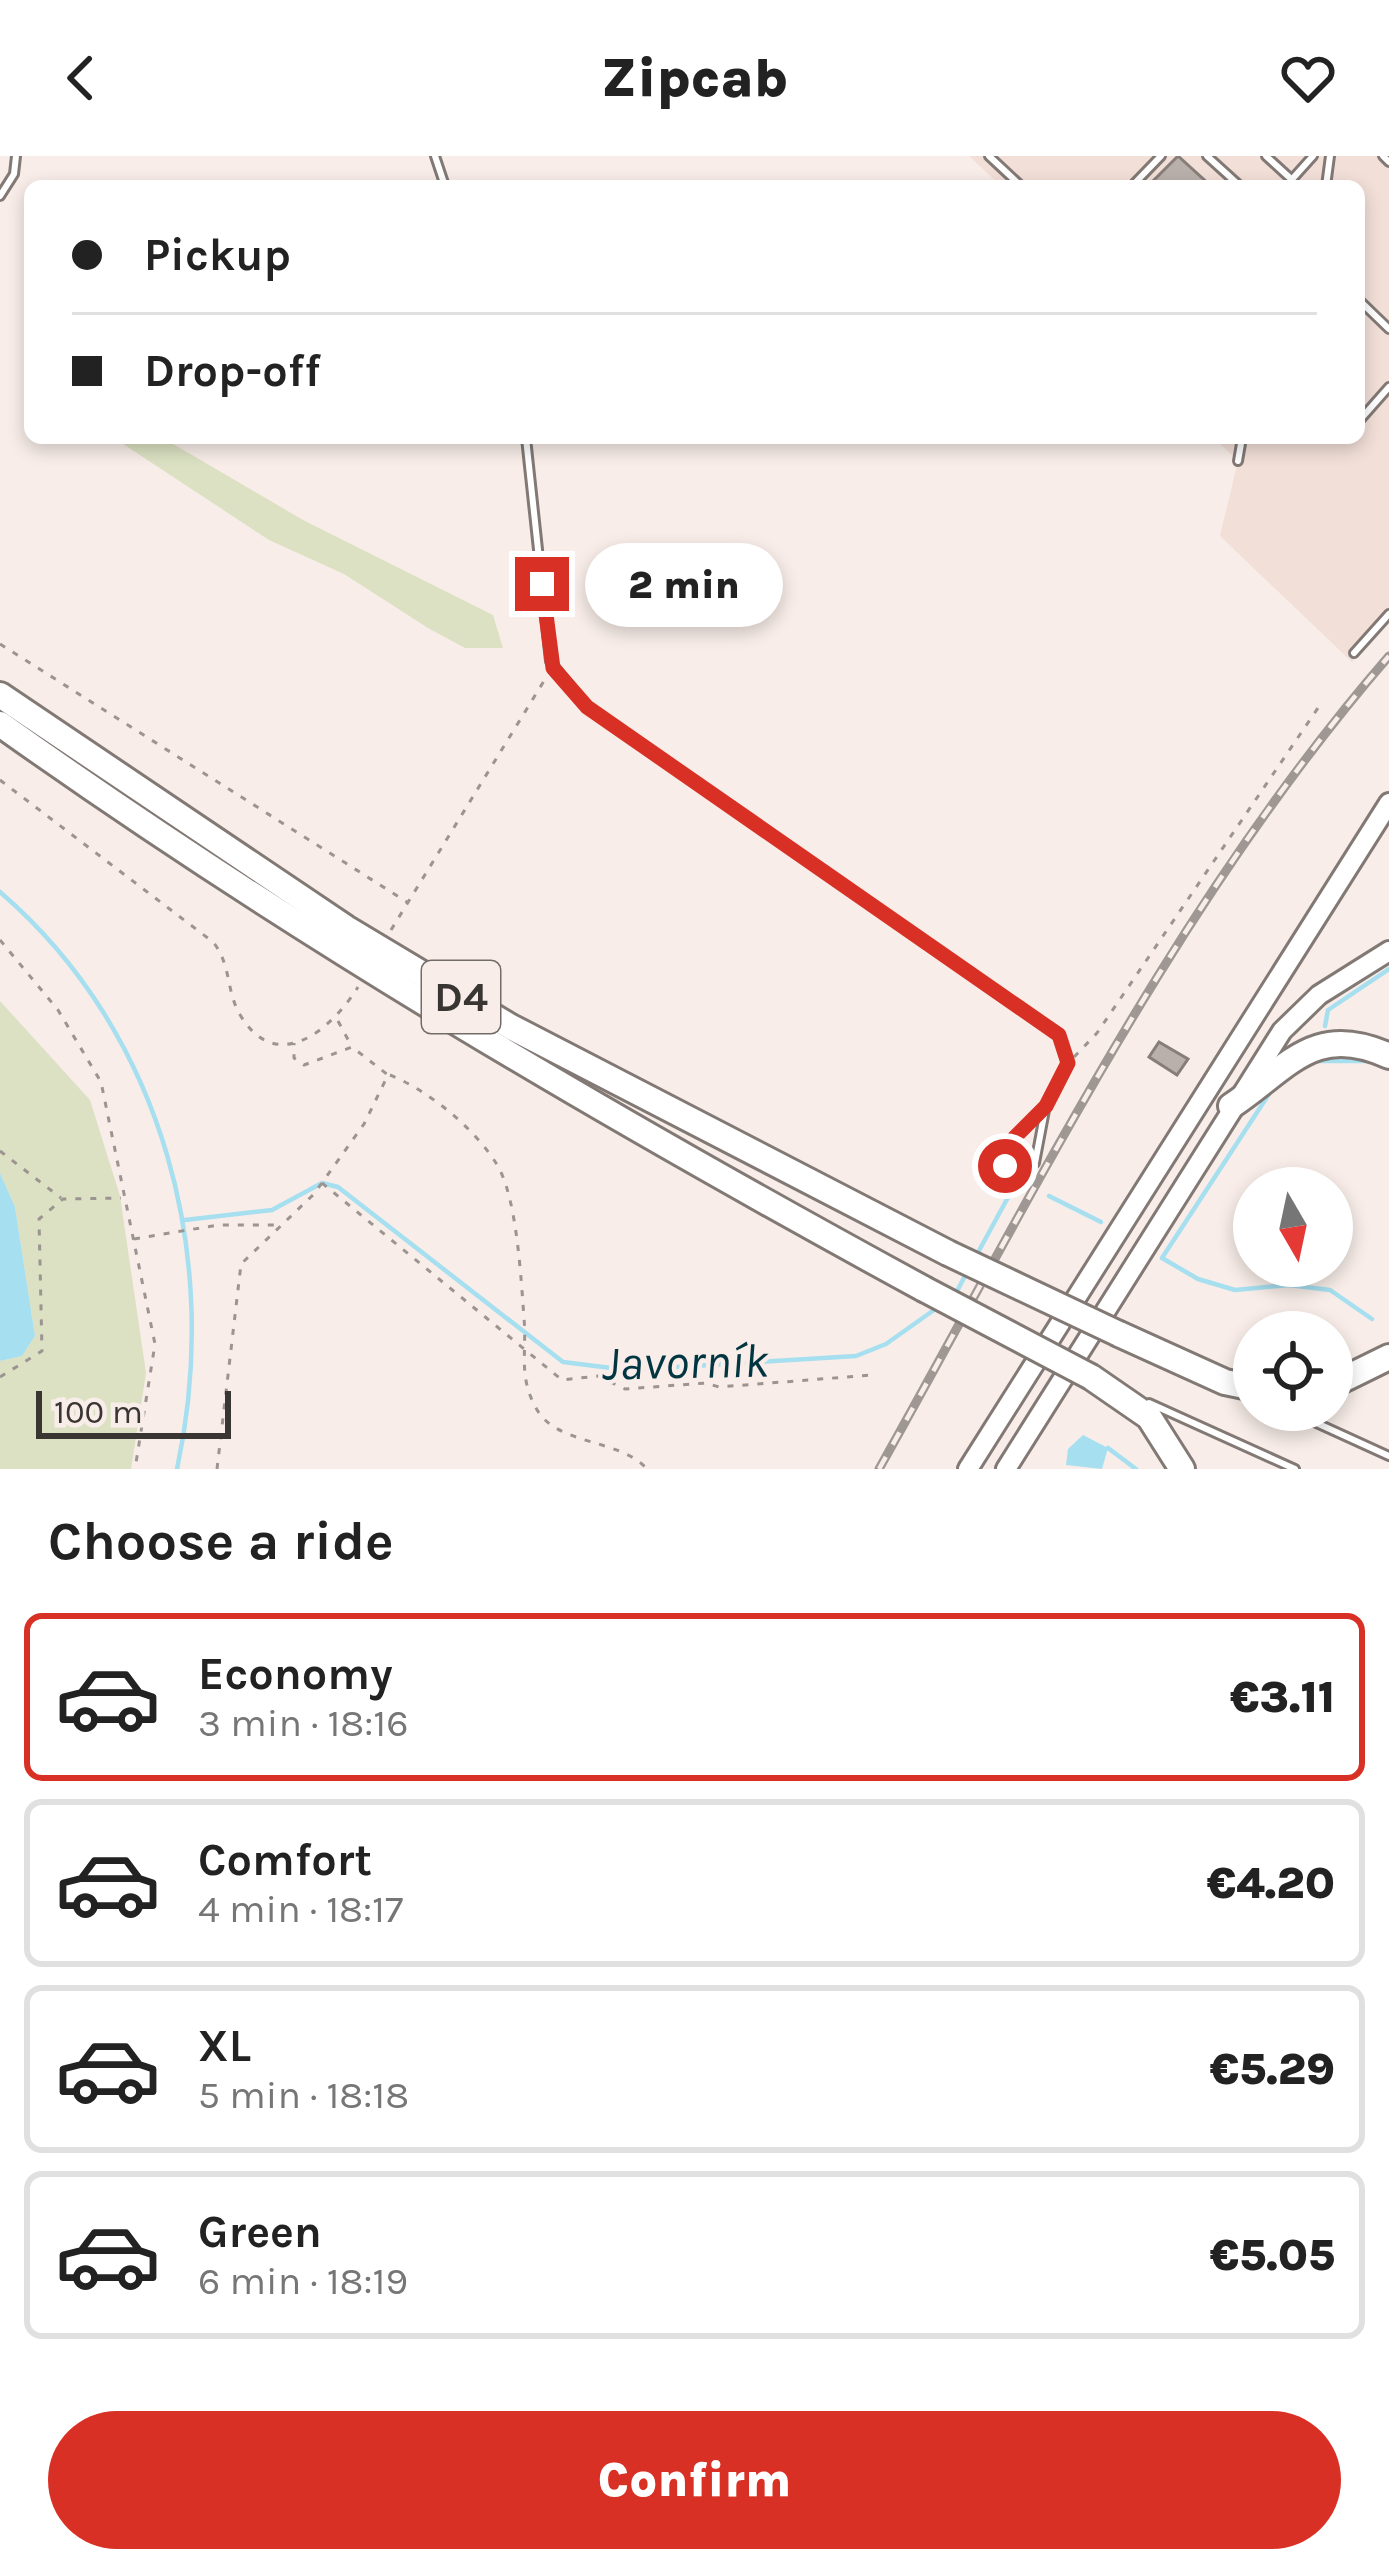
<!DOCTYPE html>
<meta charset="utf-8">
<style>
:root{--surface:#fff;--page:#f2f2f2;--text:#222;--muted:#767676;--line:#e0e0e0;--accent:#d93025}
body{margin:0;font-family:Karla,sans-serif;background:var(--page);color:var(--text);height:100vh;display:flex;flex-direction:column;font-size:45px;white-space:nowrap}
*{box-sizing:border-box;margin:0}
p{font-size:39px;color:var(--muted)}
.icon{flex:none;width:66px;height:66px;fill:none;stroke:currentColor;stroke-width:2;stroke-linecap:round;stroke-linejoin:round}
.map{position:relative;height:1313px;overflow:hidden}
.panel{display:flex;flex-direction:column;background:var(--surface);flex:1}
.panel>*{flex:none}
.top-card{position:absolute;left:24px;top:24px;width:1341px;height:264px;border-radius:18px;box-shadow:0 6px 18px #0003;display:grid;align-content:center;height:264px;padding:0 48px;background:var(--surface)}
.needle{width:78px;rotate:171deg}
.buttons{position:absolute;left:1233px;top:1011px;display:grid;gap:24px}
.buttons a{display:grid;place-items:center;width:120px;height:120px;border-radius:50%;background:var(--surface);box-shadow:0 6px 18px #0003;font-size:60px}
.scale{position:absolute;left:36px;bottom:30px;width:195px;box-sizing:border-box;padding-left:12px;border:6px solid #393533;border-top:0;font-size:33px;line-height:42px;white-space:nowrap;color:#393533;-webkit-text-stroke:9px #f8ede8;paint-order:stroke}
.end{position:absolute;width:54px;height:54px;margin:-27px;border:15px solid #d93025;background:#fff;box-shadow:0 0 0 6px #fff}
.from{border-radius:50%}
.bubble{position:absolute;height:84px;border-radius:42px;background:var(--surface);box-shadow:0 6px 18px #0003;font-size:39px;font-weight:800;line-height:84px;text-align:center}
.top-card b{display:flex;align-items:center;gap:42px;height:114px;font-size:45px}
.top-card b+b{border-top:3px solid var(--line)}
.top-card i{width:30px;height:30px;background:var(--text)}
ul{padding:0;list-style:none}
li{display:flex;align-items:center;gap:36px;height:168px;margin:0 24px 18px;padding:0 24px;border:6px solid var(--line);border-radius:18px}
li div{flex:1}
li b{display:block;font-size:45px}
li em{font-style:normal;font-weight:800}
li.on{border-color:var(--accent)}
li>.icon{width:108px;height:108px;stroke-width:1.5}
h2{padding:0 48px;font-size:54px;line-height:144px}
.cta{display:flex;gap:24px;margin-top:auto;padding:24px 48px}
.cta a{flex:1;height:138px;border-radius:72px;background:var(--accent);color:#fff;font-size:48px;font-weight:800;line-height:138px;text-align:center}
header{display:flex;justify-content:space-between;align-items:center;height:156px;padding:0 48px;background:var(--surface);font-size:54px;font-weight:800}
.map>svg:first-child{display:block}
.built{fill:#f2dfd8}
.green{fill:#dbe1c2}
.water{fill:#a6dfef}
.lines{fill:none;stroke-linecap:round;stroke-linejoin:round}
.stream{stroke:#a6dfef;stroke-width:4.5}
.building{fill:#bab0ab;stroke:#877e7a;stroke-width:3}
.service-casing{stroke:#827975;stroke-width:12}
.secondary-casing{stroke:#827975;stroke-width:24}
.motorway-casing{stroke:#827975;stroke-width:30}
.path{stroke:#9c9491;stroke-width:3;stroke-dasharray:6 9;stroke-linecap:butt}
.service{stroke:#fff;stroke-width:6}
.secondary{stroke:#fff;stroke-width:18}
.motorway{stroke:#fff;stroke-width:24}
.rail-casing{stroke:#9e9793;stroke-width:9}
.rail{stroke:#f8ede8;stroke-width:4.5;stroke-dasharray:14;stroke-linecap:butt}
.motorway-bridge-casing{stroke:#827975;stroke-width:30;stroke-linecap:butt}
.motorway-bridge{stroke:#fff;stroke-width:24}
.route{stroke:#d93025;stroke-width:15}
.labels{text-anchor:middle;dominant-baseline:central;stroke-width:9;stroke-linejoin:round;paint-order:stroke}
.shield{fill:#f8ede8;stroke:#726c69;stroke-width:3}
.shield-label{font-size:42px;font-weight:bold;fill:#393533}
.water-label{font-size:48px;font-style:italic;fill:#003541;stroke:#f8ede8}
</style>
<header><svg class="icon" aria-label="back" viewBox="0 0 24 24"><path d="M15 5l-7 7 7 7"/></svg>Zipcab<svg class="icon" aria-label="heart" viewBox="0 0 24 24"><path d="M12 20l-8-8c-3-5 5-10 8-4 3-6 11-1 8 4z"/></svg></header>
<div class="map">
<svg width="1389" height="1313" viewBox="0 0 1389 1313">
<rect width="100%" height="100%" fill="#f8ede8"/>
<path class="built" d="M969,0h420v465l-37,41 -132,-126 18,-75 -24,-23h145v-252h-358z"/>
<g class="green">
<path d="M114,282h49l140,82 190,95 10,33h-38l-37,-20 -84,-54 -75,-34z"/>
<path d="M0,845l90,99 30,96 26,177 -15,96h-131v-108l22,-5 13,-20 -20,-129 -15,-34z"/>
</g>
<g class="water">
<path d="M0,1017l15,34 20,129 -13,20 -22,5z"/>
<path d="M1083,1279l25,13 -6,21 -36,-4 2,-16z"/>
</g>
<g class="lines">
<g class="stream">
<path d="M0,736c165,142 222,369 177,577"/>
<path d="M1325,870l3,-16 61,-41"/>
<path d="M1315,905h54"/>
<path d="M1271,935l-109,167 36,21 37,11 54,-5 41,5 42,29"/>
<path d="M1049,1040l52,26"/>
<path d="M185,1064l87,-10 50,-27 16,4 225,175 64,8 229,-14 30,-12 55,-39"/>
<path d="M975,1102l37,-68 17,-5"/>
<path d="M955,1139l11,-21"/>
<path d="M1108,1292l28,21"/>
</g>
</g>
<g class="building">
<path d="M1178,0l33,30h-63z"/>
<path d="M1159,886l29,17 -11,16 -28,-18z"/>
</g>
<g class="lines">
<g class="service-casing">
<g id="service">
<path d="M435,0l10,30"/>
<path d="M989,0l32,30"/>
<path d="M1207,0l33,30"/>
<path d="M1266,0l24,22"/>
<path d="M1383,0l6,6"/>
<path d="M1132,30l29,-30"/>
<path d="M1286,30l27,-30"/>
<path d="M1326,30l4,-30"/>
<path d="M0,40l14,-22 2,-18"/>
<path d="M1359,144l30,29"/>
<path d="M1359,265l30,-34"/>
<path d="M526,282l24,223 37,46 472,328 9,28 -22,42 -38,40 -3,20 20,6 10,-8 11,-58"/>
<path d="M1238,305l4,-23"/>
<path d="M1354,497l35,-39"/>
<path d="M1149,1247l146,66"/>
<path d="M1288,1254l101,46"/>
</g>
</g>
<g class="secondary-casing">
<g id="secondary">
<path d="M968,1313l421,-666"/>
<path d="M1006,1313l276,-438 37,-36 70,-44"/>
</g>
</g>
<g class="motorway-casing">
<g id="motorway">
<path d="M0,539l346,233 165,99 437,226"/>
<path d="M0,568c295,210 606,392 924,565"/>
<path d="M1231,950c56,-37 83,-85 158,-50"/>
<path d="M1119,1178l106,48 29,6"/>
<path d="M1091,1221l58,40 33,52"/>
<path d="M1332,1229l57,-28"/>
</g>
</g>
<g class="path">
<path d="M0,488l407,258"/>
<path d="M0,624l213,162c18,22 13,47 26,71 37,65 93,16 119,-26"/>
<path d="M391,774l156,-254"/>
<path d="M0,784l58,70 43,72 54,262 -20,125"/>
<path d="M338,865l14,26"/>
<path d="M1074,901l23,-24 221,-325"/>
<path d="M390,919c39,16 83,52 106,88 21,32 25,116 28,155 3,34 -6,58 12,90 20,38 84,30 111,61"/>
<path d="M0,995l61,47"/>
<path d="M322,1027l240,197 36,-4 27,13 81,-6 13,4 153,-12"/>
<path d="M134,1083l84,-14h56"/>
<path d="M0,1221l42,-26 -3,-132 24,-20 58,-1"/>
<path d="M217,1313l24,-205 73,-70 50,-70 24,-49 -36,-28 -48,18 -10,-7v-15"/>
</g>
<use href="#service" class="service"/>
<use href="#secondary" class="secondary"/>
<use href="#motorway" class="motorway"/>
<g class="rail-casing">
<path id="rail" d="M879,1313c156,-278 300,-571 510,-813"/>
</g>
<use href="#rail" class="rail"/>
<g class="motorway-bridge-casing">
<g id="motorway-bridge">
<path d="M948,1097l171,81"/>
<path d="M924,1133l167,88"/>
</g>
</g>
<use href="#motorway-bridge" class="motorway-bridge"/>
</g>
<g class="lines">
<path class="route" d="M542,428l11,84 34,39 472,328 9,28 -22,43 -38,38 -3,22"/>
</g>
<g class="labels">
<rect class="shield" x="422" y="805" width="78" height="72" rx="9"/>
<g class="shield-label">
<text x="461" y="841">D4</text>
</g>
<g class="water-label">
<text transform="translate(685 1206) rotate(-1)">Javorník</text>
</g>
</g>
</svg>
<div class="buttons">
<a><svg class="needle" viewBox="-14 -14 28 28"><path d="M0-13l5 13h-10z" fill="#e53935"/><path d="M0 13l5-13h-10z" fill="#767676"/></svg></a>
<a><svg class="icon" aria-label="locate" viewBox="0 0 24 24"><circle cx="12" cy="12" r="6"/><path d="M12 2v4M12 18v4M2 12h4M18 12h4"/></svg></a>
</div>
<div class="scale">100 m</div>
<i class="end from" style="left:1005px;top:1010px"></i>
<i class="end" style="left:542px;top:428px"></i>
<div class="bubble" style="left:585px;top:387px;width:198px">2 min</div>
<div class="top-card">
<b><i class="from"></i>Pickup</b>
<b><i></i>Drop-off</b>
</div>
</div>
<section class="panel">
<h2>Choose a ride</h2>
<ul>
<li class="on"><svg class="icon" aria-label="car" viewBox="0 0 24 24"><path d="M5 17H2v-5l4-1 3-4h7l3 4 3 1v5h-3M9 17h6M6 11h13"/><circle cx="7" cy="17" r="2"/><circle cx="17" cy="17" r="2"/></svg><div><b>Economy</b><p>3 min · 18:16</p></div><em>€3.11</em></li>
<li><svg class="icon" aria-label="car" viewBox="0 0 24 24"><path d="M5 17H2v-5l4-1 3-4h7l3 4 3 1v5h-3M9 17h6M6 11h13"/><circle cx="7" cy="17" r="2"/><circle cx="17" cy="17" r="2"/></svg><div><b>Comfort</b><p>4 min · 18:17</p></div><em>€4.20</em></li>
<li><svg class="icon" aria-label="car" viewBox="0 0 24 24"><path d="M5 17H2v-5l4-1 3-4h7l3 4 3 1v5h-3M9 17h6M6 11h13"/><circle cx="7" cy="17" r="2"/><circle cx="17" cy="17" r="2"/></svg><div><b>XL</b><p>5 min · 18:18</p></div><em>€5.29</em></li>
<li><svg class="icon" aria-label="car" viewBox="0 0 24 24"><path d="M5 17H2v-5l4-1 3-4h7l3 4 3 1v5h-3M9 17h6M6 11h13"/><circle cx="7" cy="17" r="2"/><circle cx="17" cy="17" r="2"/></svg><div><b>Green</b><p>6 min · 18:19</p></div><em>€5.05</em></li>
</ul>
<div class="cta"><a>Confirm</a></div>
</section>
